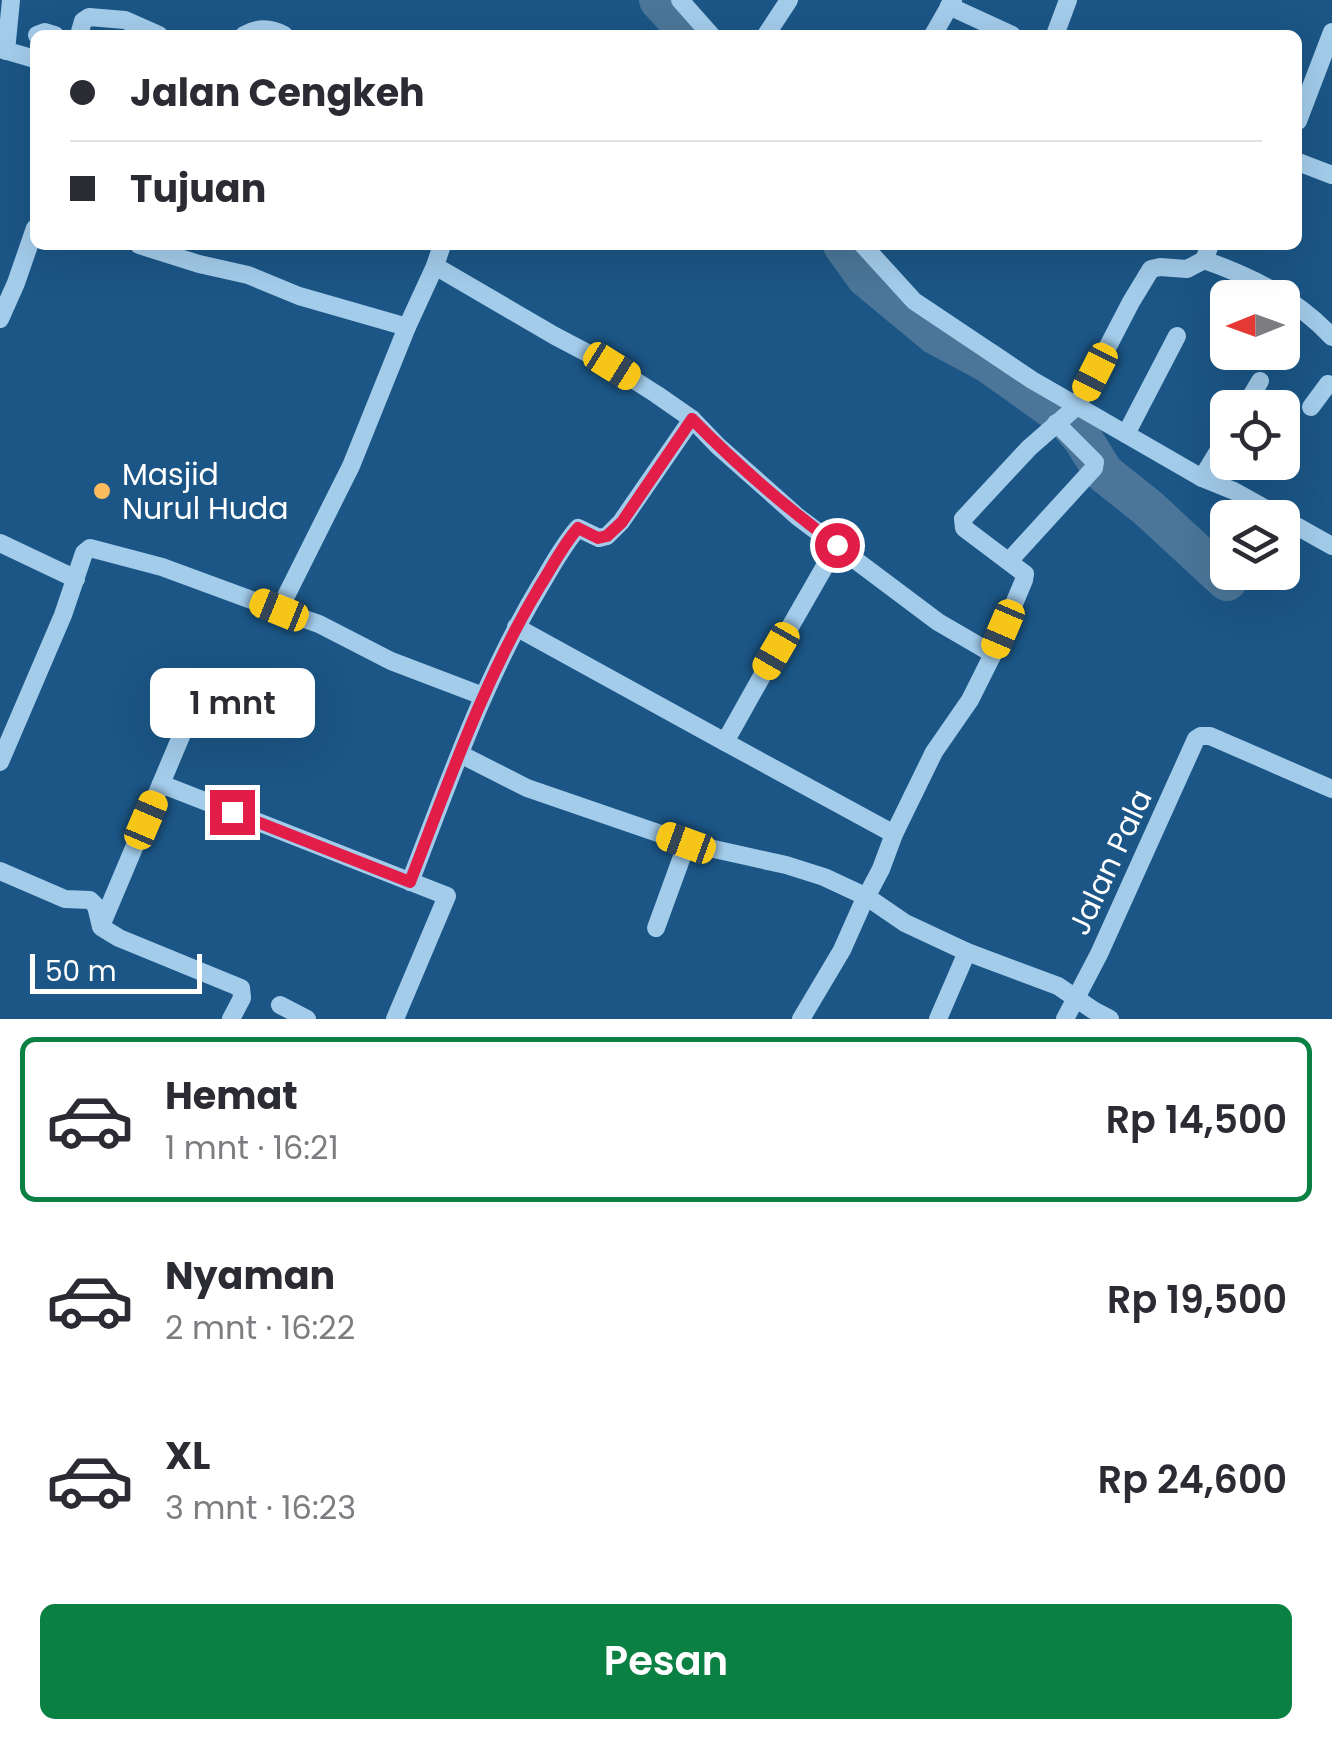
<!DOCTYPE html>
<html lang="id">
<meta charset="utf-8">
<style>
:root{--surface:#fff;--page:#f2f2f3;--text:#2b2b33;--muted:#7c7c81;--line:#e1e1e2;--accent:#0b8043}
body{margin:0;font-family:Poppins,sans-serif;background:var(--page);color:var(--text);height:100vh;display:flex;flex-direction:column;font-size:38px;white-space:nowrap}
*{box-sizing:border-box;margin:0}
p{font-size:32px;color:var(--muted)}
.icon{flex:none;width:55px;height:55px;fill:none;stroke:currentColor;stroke-width:2;stroke-linecap:round;stroke-linejoin:round}
.map{position:relative;height:1019px;overflow:hidden}
.details{display:flex;flex-direction:column;background:var(--surface);flex:1}
.details>*{flex:none}
.top-card{position:absolute;left:30px;top:30px;width:1272px;height:220px;border-radius:15px;box-shadow:0 10px 40px #0002;display:grid;align-content:center;height:220px;padding:0 40px;background:var(--surface)}
.needle{width:65px;rotate:269deg}
.fabs{position:absolute;left:1210px;top:280px;display:grid;gap:20px}
.fabs a{display:grid;place-items:center;width:90px;height:90px;border-radius:15px;background:var(--surface);box-shadow:0 10px 40px #0002;font-size:50px}
.scale{position:absolute;left:30px;bottom:25px;width:172px;box-sizing:border-box;padding-left:10px;border:5px solid #fff;border-top:0;font-size:28px;line-height:35px;white-space:nowrap;color:#fff;-webkit-text-stroke:8px #1b5686;paint-order:stroke}
.end{position:absolute;width:45px;height:45px;margin:-22px;border:12px solid #e11d48;background:#fff;box-shadow:0 0 0 5px #fff}
.from{border-radius:50%}
.bubble{position:absolute;height:70px;border-radius:15px;background:var(--surface);box-shadow:0 10px 40px #0002;font-size:32px;font-weight:600;line-height:70px;text-align:center}
.car{position:absolute;width:30px;height:60px;margin:-30px -15px;border-radius:12px;box-shadow:0 0 8px 2px #0007;background:linear-gradient(#f5c518 24%,#345 0 40%,#f5c518 0 76%,#345 0 86%,#f5c518 0)}
.top-card b{display:flex;align-items:center;gap:35px;height:95px;font-size:38px}
.top-card b+b{border-top:2px solid var(--line)}
.top-card i{width:25px;height:25px;background:var(--text)}
ul{padding:18px 0 0;list-style:none}
li{display:flex;align-items:center;gap:30px;height:165px;margin:0 20px 15px;padding:0 20px;border:5px solid transparent;border-radius:15px}
li div{flex:1}
li b{display:block;font-size:38px}
li em{font-style:normal;font-weight:600}
li.current{border-color:var(--accent)}
li>.icon{width:90px;height:90px;stroke-width:1.5}
.action{display:flex;gap:20px;margin-top:auto;padding:20px 40px}
.action a{flex:1;height:115px;border-radius:15px;background:var(--accent);color:#fff;font-size:40px;font-weight:600;line-height:115px;text-align:center}
.map>svg:first-child{display:block}
.lines{fill:none;stroke-linecap:round;stroke-linejoin:round}
.river{stroke:#4b7699;stroke-width:40}
.minor{stroke:#a3cceb;stroke-width:18}
.route{stroke:#e11d48;stroke-width:12}
.poi-dot{fill:#fdbd5f;stroke:#1b5686;stroke-width:4}
.labels{text-anchor:middle;dominant-baseline:central;stroke-width:8;stroke-linejoin:round;paint-order:stroke}
.poi-label{font-size:30px;fill:#fff;stroke:#1b5686;text-anchor:start}
.street-label{font-size:30px;fill:#fff;stroke:#1b5686}
</style>
<div class="map">
<svg width="1332" height="1019" viewBox="0 0 1332 1019">
<rect width="100%" height="100%" fill="#1b5686"/>
<g class="lines">
<g class="river">
<path d="M659,0l32,35"/>
<path d="M843,245l23,32 70,58 52,28 76,54 19,22 21,34 44,35 79,73"/>
</g>
<g class="minor">
<path d="M680,0l31,35"/>
<path d="M949,6l63,29"/>
<path d="M37,35l8,-3 10,3"/>
<path d="M79,35l4,-14 6,-4 36,3 34,15"/>
<path d="M244,35c14,-8 27,-7 40,0"/>
<path d="M766,35l23,-35"/>
<path d="M933,35l20,-35"/>
<path d="M1055,35l13,-35"/>
<path d="M0,49l35,10"/>
<path d="M6,51l5,-51"/>
<path d="M1298,121l34,-89"/>
<path d="M1298,162l34,13"/>
<path d="M139,245l60,19 49,11 51,21 108,31"/>
<path d="M863,245l51,56 118,79 170,98 32,13 98,55"/>
<path d="M1210,245l-6,15c49,17 92,39 128,77"/>
<path d="M435,266l120,70 57,30 44,28 36,25 26,27 80,71 140,105 55,32"/>
<path d="M0,319l16,-36 19,-55"/>
<path d="M1311,407l17,-23 4,1"/>
<path d="M1244,408l16,-27"/>
<path d="M1126,434l51,-98"/>
<path d="M1202,478l26,-43"/>
<path d="M0,543l76,36"/>
<path d="M1009,561l85,-93 1,-6 -39,-39"/>
<path d="M279,610l40,14 72,37 92,35"/>
<path d="M516,627l209,115"/>
<path d="M782,641l55,-96"/>
<path d="M776,651l-51,91 169,92"/>
<path d="M460,754l67,34 160,55 99,22 38,12 43,20 38,26 62,29 91,34 35,24 17,9"/>
<path d="M0,762l63,-147 21,-62 6,-5 72,19 117,43 72,-144 56,-139 28,-61 7,-21"/>
<path d="M161,784l286,112 -52,123"/>
<path d="M0,871l65,28 25,1 6,6 5,21 18,11 122,50 1,10 -11,21"/>
<path d="M410,882c39,-100 74,-203 130,-296 12,-20 23,-41 38,-58l21,10 8,-2 14,-14 71,-103"/>
<path d="M101,926l97,-230"/>
<path d="M656,928l31,-85"/>
<path d="M280,1005l27,14"/>
<path d="M801,1019l41,-69 20,-45 19,-36 13,-35 40,-82 36,-52 23,-46 31,-74 1,-6 -61,-46 -1,-9 66,-71 48,-42 54,-104 20,-33 9,-2 27,2 17,-9"/>
<path d="M938,1019l29,-67"/>
<path d="M1065,1019l34,-65 97,-215 5,-3h9l122,53"/>
</g>
</g>
<g class="lines">
<path class="route" d="M232,812l178,70c39,-101 74,-203 130,-296 12,-19 23,-41 38,-58l20,10 9,-2 15,-14 70,-103c45,46 93,88 145,126"/>
</g>
<circle class="poi-dot" cx="102" cy="491" r="10"/>
<g class="labels">
<g class="poi-label">
<text x="122" y="474">Masjid<tspan x="122" dy="34">Nurul Huda</tspan></text>
</g>
<g class="street-label">
<text transform="translate(1110 862) rotate(-65)">Jalan Pala</text>
</g>
</g>
</svg>
<div class="fabs">
<a><svg class="needle" viewBox="-14 -14 28 28"><path d="M0-13l5 13h-10z" fill="#e53935"/><path d="M0 13l5-13h-10z" fill="#7c7c81"/></svg></a>
<a><svg class="icon" aria-label="locate" viewBox="0 0 24 24"><circle cx="12" cy="12" r="6"/><path d="M12 2v4M12 18v4M2 12h4M18 12h4"/></svg></a>
<a><svg class="icon" aria-label="layers" viewBox="0 0 24 24"><path d="M12 4l9 5-9 5-9-5zM3 14l9 5 9-5"/></svg></a>
</div>
<div class="scale">50 m</div>
<i class="end from" style="left:837px;top:545px"></i>
<i class="end" style="left:232px;top:812px"></i>
<div class="bubble" style="left:150px;top:668px;width:165px">1 mnt</div>
<i class="car" style="left:612px;top:366px;rotate:122deg"></i>
<i class="car" style="left:1095px;top:372px;rotate:207deg"></i>
<i class="car" style="left:279px;top:610px;rotate:292deg"></i>
<i class="car" style="left:1003px;top:629px;rotate:203deg"></i>
<i class="car" style="left:776px;top:651px;rotate:210deg"></i>
<i class="car" style="left:146px;top:820px;rotate:23deg"></i>
<i class="car" style="left:686px;top:843px;rotate:290deg"></i>
<div class="top-card">
<b><i class="from"></i>Jalan Cengkeh</b>
<b><i></i>Tujuan</b>
</div>
</div>
<section class="details">
<ul>
<li class="current"><svg class="icon" aria-label="car" viewBox="0 0 24 24"><path d="M5 17H2v-5l4-1 3-4h7l3 4 3 1v5h-3M9 17h6M6 11h13"/><circle cx="7" cy="17" r="2"/><circle cx="17" cy="17" r="2"/></svg><div><b>Hemat</b><p>1 mnt · 16:21</p></div><em>Rp 14,500</em></li>
<li><svg class="icon" aria-label="car" viewBox="0 0 24 24"><path d="M5 17H2v-5l4-1 3-4h7l3 4 3 1v5h-3M9 17h6M6 11h13"/><circle cx="7" cy="17" r="2"/><circle cx="17" cy="17" r="2"/></svg><div><b>Nyaman</b><p>2 mnt · 16:22</p></div><em>Rp 19,500</em></li>
<li><svg class="icon" aria-label="car" viewBox="0 0 24 24"><path d="M5 17H2v-5l4-1 3-4h7l3 4 3 1v5h-3M9 17h6M6 11h13"/><circle cx="7" cy="17" r="2"/><circle cx="17" cy="17" r="2"/></svg><div><b>XL</b><p>3 mnt · 16:23</p></div><em>Rp 24,600</em></li>
</ul>
<div class="action"><a>Pesan</a></div>
</section>
